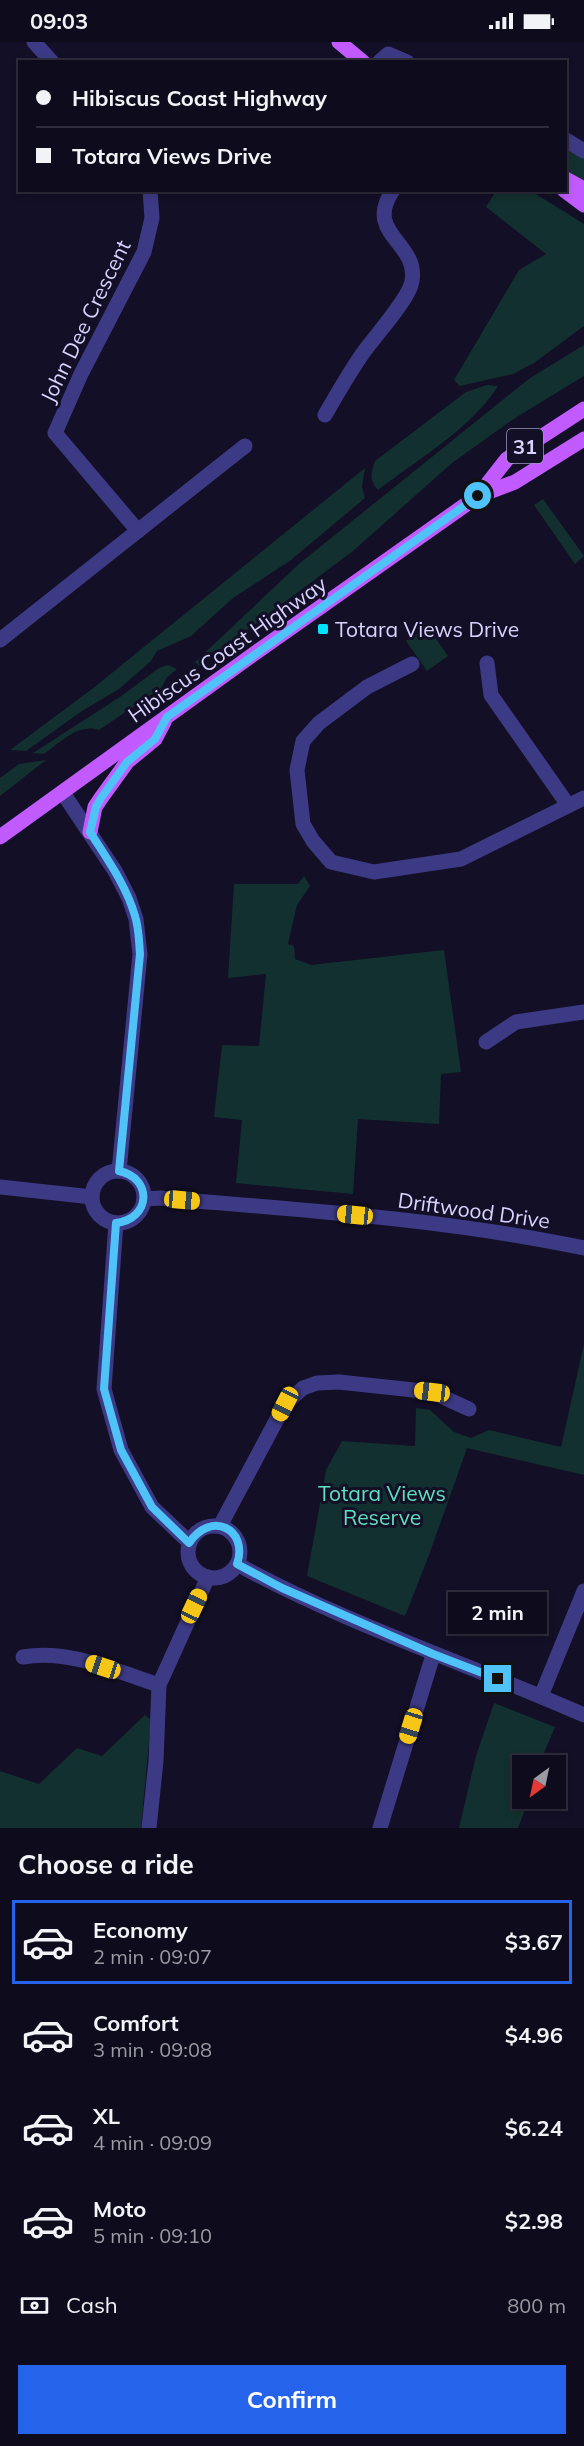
<!DOCTYPE html>
<meta charset="utf-8">
<style>
:root{--surface:#0e0b1c;--page:#1c1929;--text:#f1f3f6;--muted:#9b9ba3;--line:#2e2b3b;--accent:#2563eb}
body{margin:0;font-family:Mulish,sans-serif;background:var(--page);color:var(--text);height:100vh;display:flex;flex-direction:column;font-size:22px;white-space:nowrap}
*{box-sizing:border-box;margin:0}
p{font-size:20px;color:var(--muted)}
.icon{flex:none;width:33px;height:33px;fill:none;stroke:currentColor;stroke-width:2;stroke-linecap:round;stroke-linejoin:round}
.map{position:relative;height:1786px;overflow:hidden}
.drawer{display:flex;flex-direction:column;background:var(--surface);flex:1}
.drawer>*{flex:none}
.banner{position:absolute;left:18px;top:18px;width:549px;height:132px;border-radius:0px;box-shadow:0 3px 9px #0003,0 0 0 2px var(--line);display:grid;align-content:center;height:132px;padding:0 18px;background:var(--surface)}
.needle{width:39px;rotate:213deg}
.tools{position:absolute;left:512px;top:1713px;display:grid;gap:12px}
.tools a{display:grid;place-items:center;width:54px;height:54px;border-radius:0px;background:var(--surface);box-shadow:0 3px 9px #0003,0 0 0 2px var(--line);font-size:30px}
.end{position:absolute;width:27px;height:27px;margin:-14px;border:8px solid #4fc3f7;background:#111;box-shadow:0 0 0 3px #111}
.from{border-radius:50%}
.bubble{position:absolute;height:42px;border-radius:0px;background:var(--surface);box-shadow:0 3px 9px #0003,0 0 0 2px var(--line);font-size:20px;font-weight:700;line-height:42px;text-align:center}
.car{position:absolute;width:18px;height:36px;margin:-18px -9px;border-radius:8px;box-shadow:0 0 4px 2px #0007;background:linear-gradient(#f5c518 24%,#345 0 40%,#f5c518 0 76%,#345 0 86%,#f5c518 0)}
.banner b{display:flex;align-items:center;gap:21px;height:57px;font-size:22px}
.banner b+b{border-top:2px solid var(--line)}
.banner i{width:15px;height:15px;background:var(--text)}
ul{padding:0;list-style:none}
li{display:flex;align-items:center;gap:18px;height:84px;margin:0 12px 9px;padding:0 6px;border:3px solid transparent;border-radius:0px}
li div{flex:1}
li b{display:block;font-size:22px}
li em{font-style:normal;font-weight:700}
li.active{border-color:var(--accent)}
li>.icon{width:54px;height:54px;stroke-width:1.5}
h2{padding:0 18px;font-size:27px;line-height:72px}
.pay{display:flex;align-items:center;gap:15px;height:66px;padding:0 18px;font-size:22px}
.pay p{margin-inline-start:auto}
.cta{display:flex;gap:12px;margin-top:auto;padding:12px 18px}
.cta a{flex:1;height:69px;border-radius:0px;background:var(--accent);color:#fff;font-size:24px;font-weight:700;line-height:69px;text-align:center}
.status{display:flex;justify-content:space-between;align-items:center;height:42px;padding:0 30px;background:var(--surface);direction:ltr}
.status svg{height:16px;fill:currentColor}
.map>svg:first-child{display:block}
.green{fill:#12302f}
.lines{fill:none;stroke-linecap:round;stroke-linejoin:round}
.minor{stroke:#3d3a85;stroke-width:15}
.major{stroke:#c25bff;stroke-width:15}
.route{stroke:#4fc3f7;stroke-width:8}
.poi-dot{fill:#00e5ff;stroke:#130f26;stroke-width:2}
.labels{text-anchor:middle;dominant-baseline:central;stroke-width:6;stroke-linejoin:round;paint-order:stroke}
.shield{fill:#130f26;stroke:#9e99be;stroke-width:1.5}
.shield-label{font-size:20px;font-weight:bold;fill:#d9d4ff}
.street-label{font-size:21px;fill:#d9d4ff;stroke:#130f26}
.poi-label{font-size:21px;fill:#d9d4ff;stroke:#130f26;text-anchor:start}
.park-label{font-size:21px;fill:#5fe0c0;stroke:#130f26}
</style>
<div class="status"><b>09:03</b><svg viewBox="0 0 49 12"><path d="M0 12V9h3v3zM5 12V6h3v6zM10 12V3h3v9zM15 12V0h3v12zM26 1h20v11H26zM47 4h2v5h-2z"/></svg></div>
<div class="map">
<svg width="584" height="1786" viewBox="0 0 584 1786">
<rect width="100%" height="100%" fill="#130f26"/>
<g class="green">
<path d="M566,106l18,9v24l-18,-10z"/>
<path d="M489,149h42l53,33v102l-50,37 -21,11 -53,12 -6,-6 65,-110 27,-16 -60,-47 8,-13z"/>
<path d="M584,303v31l-69,42 -63,45 -99,88 -154,115 -4,-4 105,-99 230,-185z"/>
<path d="M487,343l11,1c-26,42 -81,74 -120,104 -9,-10 -7,-16 -3,-29l91,-69z"/>
<path d="M365,426l-3,19 3,11 -74,62 -58,38 -42,38 -34,15 -6,10 -32,28 -37,22 -56,40 -16,-1 82,-61z"/>
<path d="M543,457l41,57 -9,8 -41,-59z"/>
<path d="M427,584l21,30 -21,15 -21,-30z"/>
<path d="M168,623l9,4 -10,8 -6,11 -62,42c-21,-7 -38,12 -55,24l-11,-1 87,-56 39,-29z"/>
<path d="M46,718l-46,36v-18l19,-14z"/>
<path d="M304,834l6,10 -13,19 -9,39 6,2 1,13 16,6 133,-15 17,122 -20,2 -2,50 -81,-5 -5,75 -117,-11 6,-63 -28,-3 8,-72 37,1 7,-72 -38,4 6,-94h64z"/>
<path d="M584,1302v131l-117,-27 -38,107 -24,61 -98,-40 19,-106 16,-29 73,5 1,-38 14,2 24,22 17,6 18,-8 72,17z"/>
<path d="M494,1661l61,24 -16,38 -17,1v32l7,1 -11,29h-59l17,-72z"/>
<path d="M145,1673l6,5 -10,108h-141v-57l39,13 38,-36 25,8z"/>
</g>
<g class="lines">
<g class="minor">
<path d="M34,0l18,20"/>
<path d="M379,20l9,-8 19,8"/>
<path d="M566,98l18,11"/>
<path d="M325,373c12,-21 24,-42 38,-62 12,-17 47,-55 49,-72 7,-39 -49,-47 -19,-91"/>
<path d="M138,489l-83,-98 26,-59 63,-122 8,-34 -2,-28"/>
<path d="M0,598l245,-194"/>
<path d="M487,621l4,32 77,110"/>
<path d="M412,622l-45,23 -48,36 -16,18 -6,29 6,54 10,17 18,21 43,10 87,-13 123,-61"/>
<path d="M63,751l52,78 14,27 7,21 4,35 -21,217"/>
<path d="M486,1000l30,-20 68,-10"/>
<circle cx="118" cy="1155" r="26"/>
<path d="M0,1145l92,10"/>
<path d="M144,1157l16,-1c142,12 285,21 424,50"/>
<path d="M116,1181l-12,166 17,61 31,57 38,36"/>
<path d="M220,1484l65,-122 18,-16 14,-5 22,-1 93,10 37,17"/>
<circle cx="214" cy="1510" r="26"/>
<path d="M237,1522c111,61 232,100 347,151"/>
<path d="M23,1615c46,-8 92,14 136,28"/>
<path d="M541,1654l43,-105"/>
<path d="M149,1786l7,-67 3,-76 49,-108"/>
<path d="M380,1786l53,-173"/>
</g>
<g class="major">
<path d="M339,0l24,20"/>
<path d="M566,137l18,10"/>
<path d="M564,148l20,15"/>
<path d="M478,454l29,-37 77,-50"/>
<path d="M90,790l5,-25 6,-9 26,-36 28,-23 9,-17"/>
<path d="M0,795l251,-181 227,-160 37,-14 69,-43"/>
</g>
</g>
<g class="lines">
<path class="route" d="M478,454l-311,221 -12,22 -28,23 -26,36 -5,9 -6,25c17,27 36,53 45,84 4,12 4,26 5,38l-21,217c34,7 32,48 -3,52l-12,166 17,61 31,57 37,36c22,-33 60,-14 48,21l45,24 151,66 65,25"/>
</g>
<rect class="poi-dot" x="317" y="581" width="12" height="12" rx="3"/>
<g class="labels">
<rect class="shield" x="507" y="387" width="36" height="34" rx="4.5"/>
<g class="shield-label">
<text x="525" y="404">31</text>
</g>
<g class="street-label">
<text transform="translate(85 279) rotate(-64)">John Dee Crescent</text>
<text transform="translate(227 607) rotate(-35)">Hibiscus Coast Highway</text>
<text transform="translate(474 1168) rotate(8)">Driftwood Drive</text>
</g>
<g class="poi-label">
<text x="335" y="587">Totara Views Drive</text>
</g>
<g class="park-label">
<text x="382" y="1451">Totara Views<tspan x="382" dy="24">Reserve</tspan></text>
</g>
</g>
</svg>
<div class="tools">
<a><svg class="needle" viewBox="-14 -14 28 28"><path d="M0-13l5 13h-10z" fill="#e53935"/><path d="M0 13l5-13h-10z" fill="#9b9ba3"/></svg></a>
</div>
<i class="end from" style="left:478px;top:454px"></i>
<i class="end" style="left:498px;top:1637px"></i>
<div class="bubble" style="left:448px;top:1550px;width:99px">2 min</div>
<i class="car" style="left:182px;top:1158px;rotate:95deg"></i>
<i class="car" style="left:355px;top:1173px;rotate:276deg"></i>
<i class="car" style="left:432px;top:1350px;rotate:277deg"></i>
<i class="car" style="left:285px;top:1362px;rotate:207deg"></i>
<i class="car" style="left:194px;top:1564px;rotate:25deg"></i>
<i class="car" style="left:103px;top:1625px;rotate:288deg"></i>
<i class="car" style="left:411px;top:1684px;rotate:197deg"></i>
<div class="banner">
<b><i class="from"></i>Hibiscus Coast Highway</b>
<b><i></i>Totara Views Drive</b>
</div>
</div>
<section class="drawer">
<h2>Choose a ride</h2>
<ul>
<li class="active"><svg class="icon" aria-label="car" viewBox="0 0 24 24"><path d="M5 17H2v-5l4-1 3-4h7l3 4 3 1v5h-3M9 17h6M6 11h13"/><circle cx="7" cy="17" r="2"/><circle cx="17" cy="17" r="2"/></svg><div><b>Economy</b><p>2 min · 09:07</p></div><em>$3.67</em></li>
<li><svg class="icon" aria-label="car" viewBox="0 0 24 24"><path d="M5 17H2v-5l4-1 3-4h7l3 4 3 1v5h-3M9 17h6M6 11h13"/><circle cx="7" cy="17" r="2"/><circle cx="17" cy="17" r="2"/></svg><div><b>Comfort</b><p>3 min · 09:08</p></div><em>$4.96</em></li>
<li><svg class="icon" aria-label="car" viewBox="0 0 24 24"><path d="M5 17H2v-5l4-1 3-4h7l3 4 3 1v5h-3M9 17h6M6 11h13"/><circle cx="7" cy="17" r="2"/><circle cx="17" cy="17" r="2"/></svg><div><b>XL</b><p>4 min · 09:09</p></div><em>$6.24</em></li>
<li><svg class="icon" aria-label="car" viewBox="0 0 24 24"><path d="M5 17H2v-5l4-1 3-4h7l3 4 3 1v5h-3M9 17h6M6 11h13"/><circle cx="7" cy="17" r="2"/><circle cx="17" cy="17" r="2"/></svg><div><b>Moto</b><p>5 min · 09:10</p></div><em>$2.98</em></li>
</ul>
<div class="pay"><svg class="icon" aria-label="cash" viewBox="0 0 24 24"><path d="M3 7h18v10H3z"/><circle cx="12" cy="12" r="2"/></svg>Cash<p>800 m</p></div>
<div class="cta"><a>Confirm</a></div>
</section>
